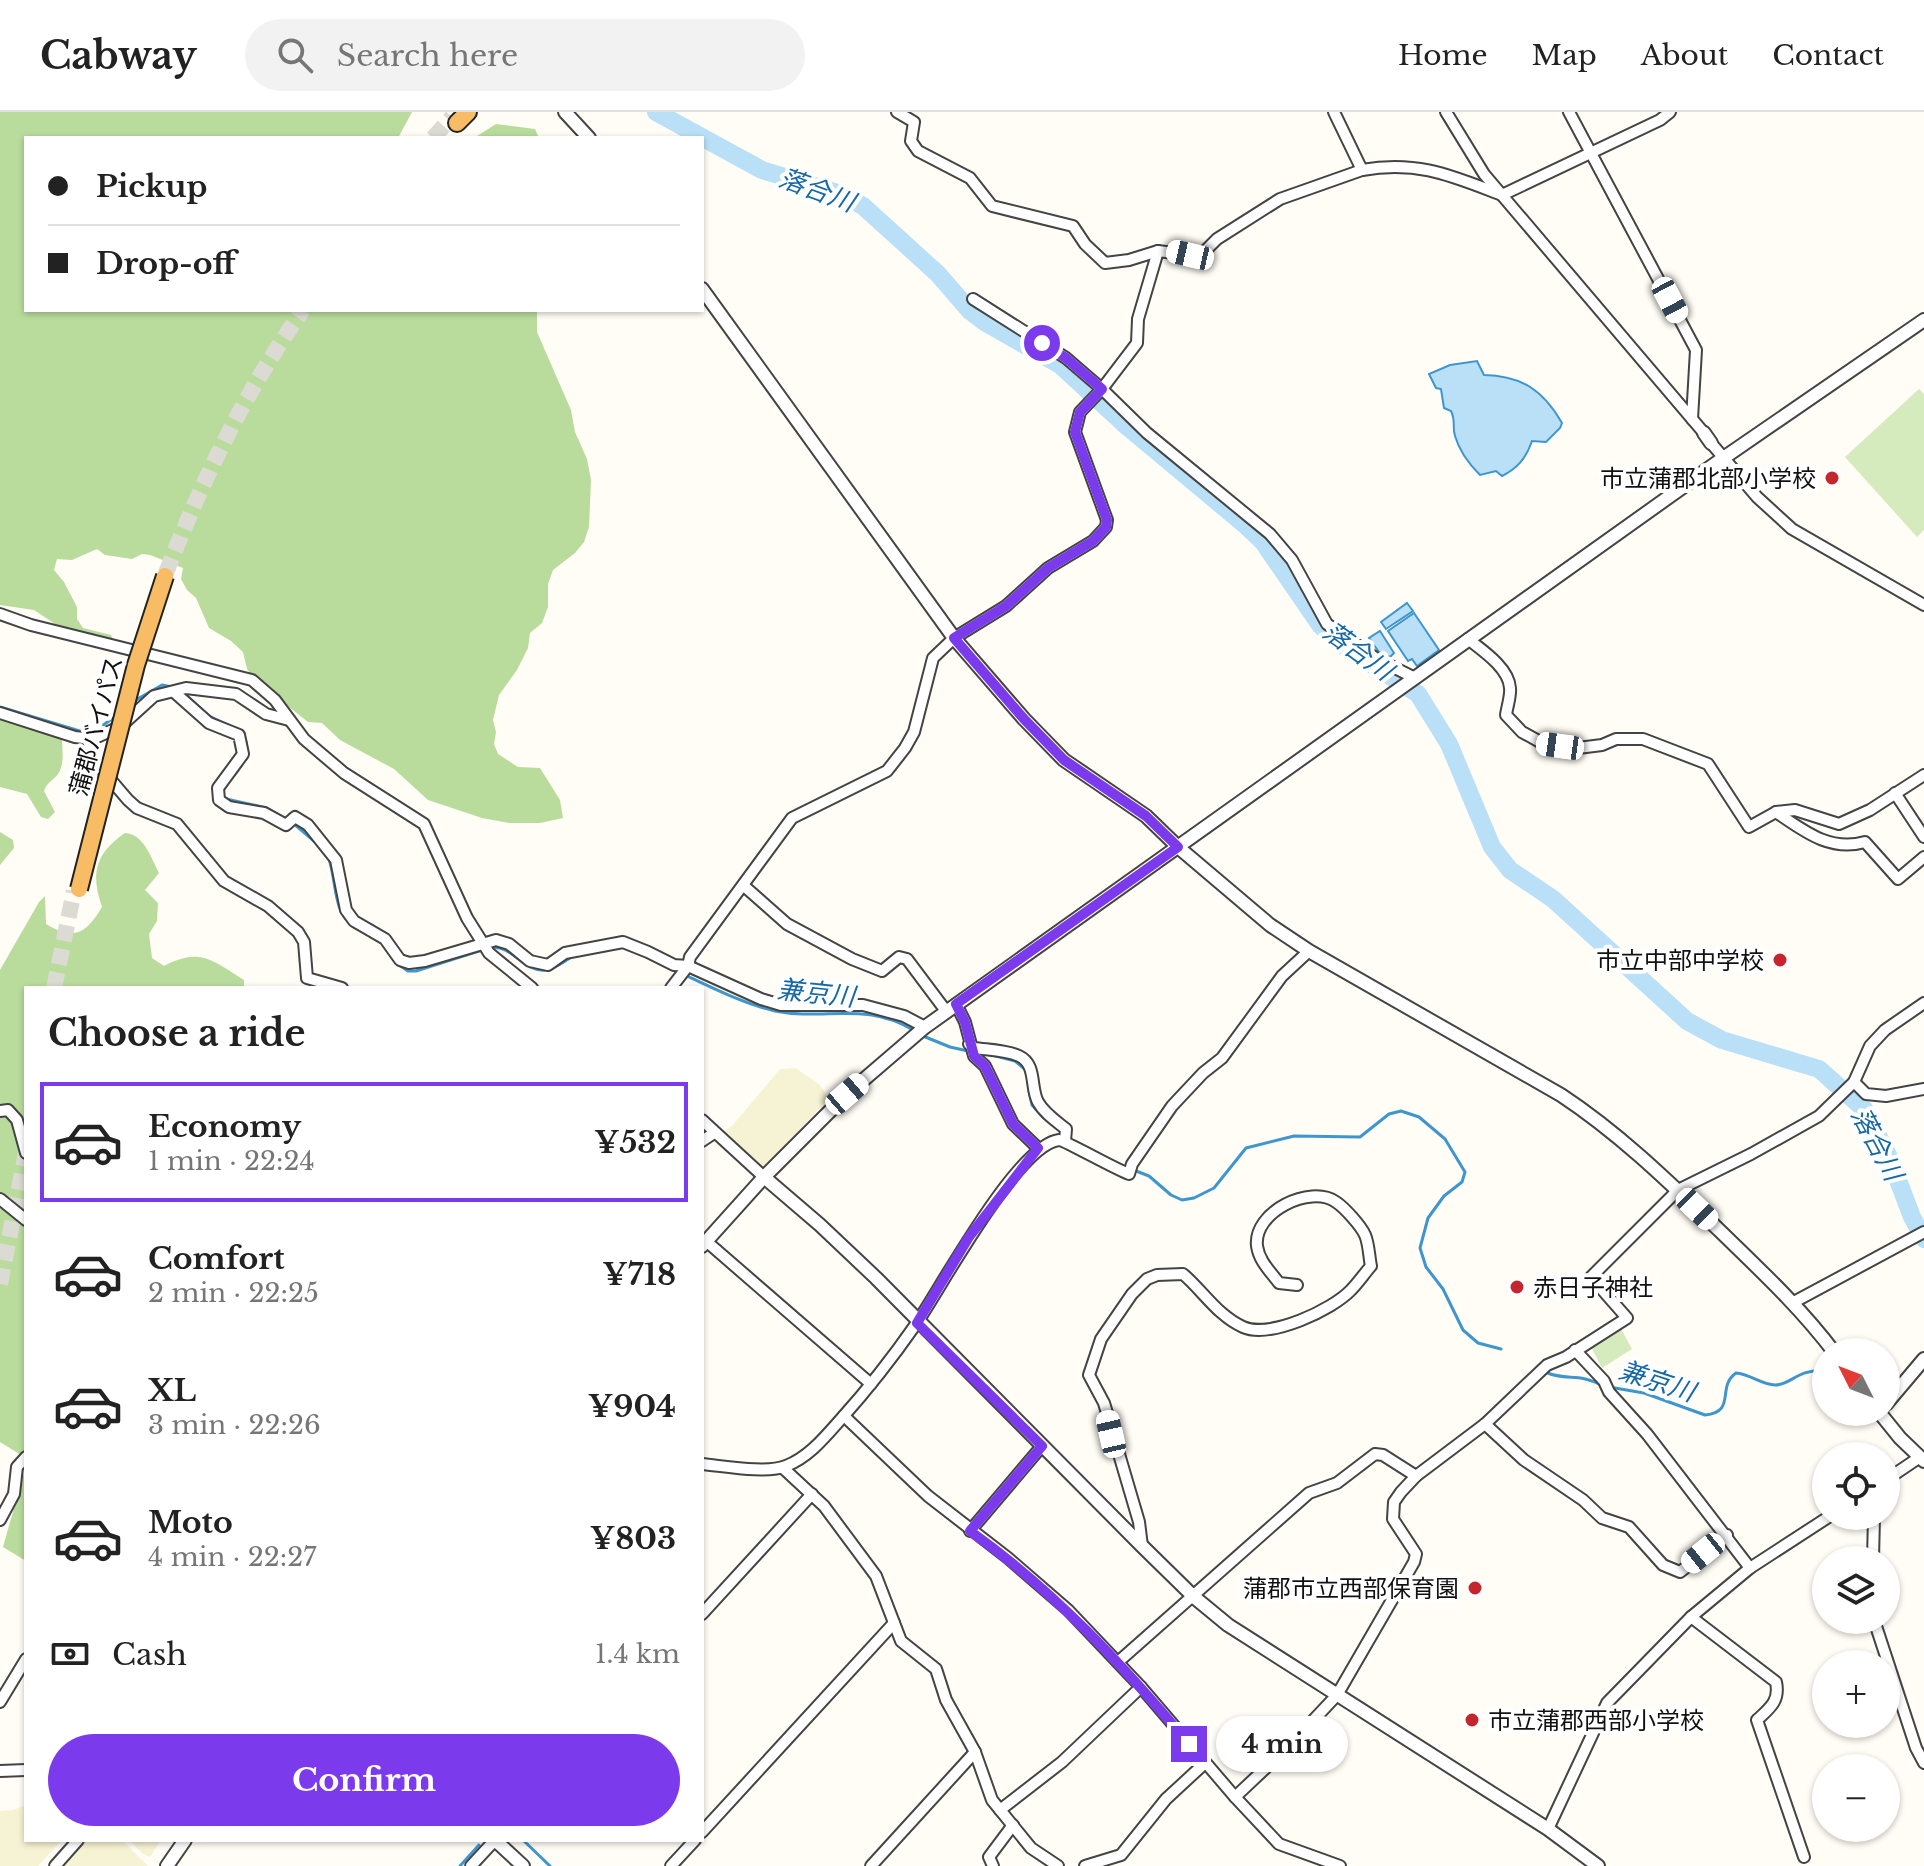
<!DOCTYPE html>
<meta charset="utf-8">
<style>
:root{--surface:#fff;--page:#f2f2f2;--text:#222;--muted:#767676;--line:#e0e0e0;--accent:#7c3aed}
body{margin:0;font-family:"Libre Baskerville","Noto Sans JP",serif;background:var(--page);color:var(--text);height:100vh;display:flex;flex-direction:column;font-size:30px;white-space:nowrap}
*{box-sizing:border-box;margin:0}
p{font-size:26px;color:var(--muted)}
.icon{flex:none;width:44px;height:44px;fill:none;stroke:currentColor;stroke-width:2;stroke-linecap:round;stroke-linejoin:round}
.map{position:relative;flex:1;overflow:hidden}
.side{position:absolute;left:24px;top:874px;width:680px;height:856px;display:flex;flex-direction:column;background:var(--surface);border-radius:0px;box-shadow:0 2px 6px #0004}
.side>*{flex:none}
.top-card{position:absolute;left:24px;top:24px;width:680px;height:176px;border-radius:0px;box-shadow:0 2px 6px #0004;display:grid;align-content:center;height:176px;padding:0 24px;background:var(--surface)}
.needle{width:52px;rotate:312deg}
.buttons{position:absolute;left:1812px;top:1226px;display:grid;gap:16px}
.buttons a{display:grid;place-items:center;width:88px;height:88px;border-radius:50%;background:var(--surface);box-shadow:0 2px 6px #0004;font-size:40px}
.end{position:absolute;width:36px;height:36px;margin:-18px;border:10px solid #7c3aed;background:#fff;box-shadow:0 0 0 4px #fff}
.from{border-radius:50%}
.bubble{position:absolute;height:56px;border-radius:28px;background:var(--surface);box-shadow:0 2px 6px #0004;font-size:26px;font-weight:700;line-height:56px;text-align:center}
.car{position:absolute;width:24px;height:48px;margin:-24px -12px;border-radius:10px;box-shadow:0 0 6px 2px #0007;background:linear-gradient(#fff 24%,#345 0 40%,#fff 0 76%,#345 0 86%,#fff 0)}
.top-card b{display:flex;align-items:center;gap:28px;height:76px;font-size:30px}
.top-card b+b{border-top:2px solid var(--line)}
.top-card i{width:20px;height:20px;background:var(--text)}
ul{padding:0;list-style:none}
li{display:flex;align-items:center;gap:24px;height:120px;margin:0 16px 12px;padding:0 8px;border:4px solid transparent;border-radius:0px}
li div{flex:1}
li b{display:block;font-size:30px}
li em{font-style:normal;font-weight:700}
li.selected{border-color:var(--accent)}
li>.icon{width:72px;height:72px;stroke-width:1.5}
h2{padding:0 24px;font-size:36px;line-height:96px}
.pay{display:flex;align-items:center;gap:20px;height:88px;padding:0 24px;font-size:30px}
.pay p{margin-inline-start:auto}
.button{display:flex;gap:16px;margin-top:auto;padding:16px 24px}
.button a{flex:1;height:92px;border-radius:48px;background:var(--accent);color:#fff;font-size:32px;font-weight:700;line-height:92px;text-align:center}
header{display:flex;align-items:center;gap:48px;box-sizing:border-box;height:112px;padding:0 40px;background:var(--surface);border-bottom:2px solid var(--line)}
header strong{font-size:38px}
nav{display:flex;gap:44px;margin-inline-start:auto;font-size:28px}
.search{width:560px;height:72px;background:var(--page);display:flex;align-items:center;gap:20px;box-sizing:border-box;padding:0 28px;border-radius:44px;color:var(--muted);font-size:30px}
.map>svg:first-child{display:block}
.farmland{fill:#f6f3d4}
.green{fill:#d5ebbd}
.forest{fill:#b9dc9c}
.water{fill:#b9e0f7;stroke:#3f96cf;stroke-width:2}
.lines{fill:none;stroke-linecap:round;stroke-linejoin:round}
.stream{stroke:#3f96cf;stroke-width:3}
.river{stroke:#b9e0f7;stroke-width:18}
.trunk-tunnel{stroke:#dbdad3;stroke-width:16;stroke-dasharray:16 8;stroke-linecap:butt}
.minor-casing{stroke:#444;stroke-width:14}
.tertiary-casing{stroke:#444;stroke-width:16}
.trunk-casing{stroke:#222;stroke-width:20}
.minor{stroke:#fff;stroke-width:10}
.tertiary{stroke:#fff;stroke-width:12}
.trunk{stroke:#f7bc64;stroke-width:16}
.trunk-bridge-casing{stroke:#222;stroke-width:20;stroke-linecap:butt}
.trunk-bridge{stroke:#f7bc64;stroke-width:16}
.route{stroke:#7c3aed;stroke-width:10}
.poi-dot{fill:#c4262e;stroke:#fff;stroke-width:3}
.labels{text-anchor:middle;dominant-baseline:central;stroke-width:8;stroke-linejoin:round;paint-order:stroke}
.poi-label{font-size:24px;fill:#111;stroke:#fff;text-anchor:end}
.street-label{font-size:24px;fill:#111;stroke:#fff}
.water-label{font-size:26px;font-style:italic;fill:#1768a6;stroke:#fff}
</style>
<header>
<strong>Cabway</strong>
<div class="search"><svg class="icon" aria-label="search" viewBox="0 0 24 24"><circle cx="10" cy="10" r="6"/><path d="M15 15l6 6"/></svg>Search here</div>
<nav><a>Home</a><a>Map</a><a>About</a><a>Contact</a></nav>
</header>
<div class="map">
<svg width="1924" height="1754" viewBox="0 0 1924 1754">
<rect width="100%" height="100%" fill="#fffdf5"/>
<g class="farmland">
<path d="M795,956l24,16 10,14 -65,70h-5l-38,-35 11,-7 48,-57z"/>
<path d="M26,1693v35h36l-24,26h-38v-55l13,-1z"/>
<path d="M85,1728h37l26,26h-87z"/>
<path d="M129,1728h32l-11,17 -7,-3z"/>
</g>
<g class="green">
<path d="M1919,277l5,5v136l-7,7 -72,-80z"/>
<path d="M1620,1215l12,22 -30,19 -12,-23z"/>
</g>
<g class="forest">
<path d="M0,0h412l-14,26h-372v172h511v22l34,78 4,22 12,27 4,21 -2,47 -5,15 -9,11 -22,17 -5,14v23l-6,16 -12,10 -2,15 -11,22 -18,25 -6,25 3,12 -2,12 4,10 20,13 22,1 20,32 3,18 -23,5h-31l-27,-5 -54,-18 -34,-31 -54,-29 -18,-17 -14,-1 -54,-43 -7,-10 -4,-17 -12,-11 -22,-13 -13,-30 -9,-8 -6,-11 2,-11 -33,-13 -8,-1 -10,5 -27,-4 -8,-6 -25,11 -15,-1 -3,11 10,12 13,25v12l6,9 28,7 3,6 -41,-5 -39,-26 -34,-5z"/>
<path d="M496,12l39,5 4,9h-65z"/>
<path d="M0,605l62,21c0,12 3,26 -4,36 -5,7 -11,8 -14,17l11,21 -7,7 -7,-2 -14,-23 -27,-7z"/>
<path d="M0,720l13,8 1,8 -14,17z"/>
<path d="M125,721c19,1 26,25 34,40l-14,17 13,13 -1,18 -8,13 3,24 12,8c36,-19 48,-6 80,14v8h-218v466l-5,1 -21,-13v-472l39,-68 6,-6 1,28c28,17 40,10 56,-17 -12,-34 -6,-54 23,-74z"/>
<path d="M26,1354v95l-23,-14z"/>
</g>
<g class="water">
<path d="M1477,249l7,14c38,1 59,15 78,48l-2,5 -14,14 -14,-1c-6,17 -14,27 -30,35l-6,-5 -16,4c-10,-10 -21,-25 -25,-39 -3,-9 1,-15 -4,-25l-7,-3 -3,-19 -5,-1 -7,-14 21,-9z"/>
<path d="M1407,491l6,8 -27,18 -5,-7z"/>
<path d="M1414,501l25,37 -22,16 -5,-7 -4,2 -20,-30z"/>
<path d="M1380,519l14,22 -4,4 -11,-5 -10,-14z"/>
</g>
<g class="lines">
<g class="stream">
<path d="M183,580l26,24 34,16c7,19 5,26 -8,42"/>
<path d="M134,589l28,-16 15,3"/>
<path d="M0,595l83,25 16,-4 17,-12"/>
<path d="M226,687l41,9 19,11"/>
<path d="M293,711l21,18"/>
<path d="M329,747c9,27 2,59 33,72"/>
<path d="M489,836c24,-5 33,25 57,22 10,-1 19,-10 28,-14"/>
<path d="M399,853l9,6h8l66,-21"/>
<path d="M672,857c33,15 68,34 103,42 49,10 90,-10 138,19"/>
<path d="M923,924l27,11 18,4"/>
<path d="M988,942l27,7 12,10"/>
<path d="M1029,979l3,14 12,13"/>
<path d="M1118,1052l31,12 22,19 11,5 12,-2 20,-10 32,-40 48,-12 66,1 29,-23 12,-3 18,6 26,22 20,33 -3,10 -18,14 -16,22 -8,30 6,19 17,22 20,41 15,13 23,6"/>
<path d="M1545,1260c23,10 32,0 56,13"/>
<path d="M1609,1275l35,6 61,22c32,-3 11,-28 31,-42 14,1 26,12 39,12 17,0 22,-17 51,-14"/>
<path d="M523,1728l27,26"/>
<path d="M460,1754l19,-21"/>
</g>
<path class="river" d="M656,0l106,58 79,24 22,12 75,68 32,37 16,12 74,42 63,58 121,101 19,18 57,83 23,21 75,48 31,50 43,103 18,23 43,29 134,122 35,19 97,29 45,40 26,50 22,58 12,22"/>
<g class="trunk-tunnel">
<path d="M433,26l19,-21"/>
<path d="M166,461c36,-92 79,-182 137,-263"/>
<path d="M54,876l20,-97"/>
<path d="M0,1172l26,-131"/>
</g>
<g class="minor-casing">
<g id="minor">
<path d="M897,0l17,10 -3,19 7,10 52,27 22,28 81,20 12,18 20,19 24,-3 29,-9 32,4 14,-3 13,-13 63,-40 82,-29c56,-10 90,6 140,25l158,-75 10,-8"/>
<path d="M1334,0l28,58"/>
<path d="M1446,0l38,62 220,259"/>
<path d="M1569,0l127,238 -4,69"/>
<path d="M973,187l93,59 36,31 45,44 123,101 22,26 35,64 50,35 38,19"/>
<path d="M1711,331l46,54 35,32 132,76"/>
<path d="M0,502l31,11 221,55 23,20 29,39 40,34 80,51 43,94 22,35 43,35"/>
<path d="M1468,527c14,11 41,29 42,49 1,8 -3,19 -4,27l16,17 20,11 36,5 24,-3 14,-6h27l65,25 41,63 27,-15 19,-2 44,14 31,-14 54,-35"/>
<path d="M174,580l35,31 30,12 4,19 -25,34 1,12 10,7 35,6 22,12 9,-8 13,8 28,35 10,50 8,11 31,18 15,21 9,3 16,-2 71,-21 13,4 21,17 18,4 17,-12 58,-11 25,10 26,13 14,1 73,33 20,6h82l41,11 21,11"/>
<path d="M0,601l75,24 18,2 28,-13 33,-30 32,-8 50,6 30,20 23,6"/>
<path d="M88,627l4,19 36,42 9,8 40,16 47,57 44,25 30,26 6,10 3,36 35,10"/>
<path d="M1895,681l29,44"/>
<path d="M1776,700c28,19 54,40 89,30l33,37 26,-22"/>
<path d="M744,774l43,38 65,35 30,12 17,-14 8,2 39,52"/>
<path d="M671,876l17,-22 2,-9 102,-139 95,-47 18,-23 9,-16 19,-74 21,-20 52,-32 42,-38 45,-27 13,-14 1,-7 -32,-88 5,-20 22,-23 35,-46 1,-24 20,-68"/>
<path d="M956,892l9,18 9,34 11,10 28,58 25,24"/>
<path d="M969,932l5,4c14,2 32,2 45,8 18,8 11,32 19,46 6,11 18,19 28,27l-1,12"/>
<path d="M1854,970l12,12 20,2 38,-7"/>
<path d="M0,999l8,-1 9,10 9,33"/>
<path d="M702,1008l62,57"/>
<path d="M702,1029l12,-8"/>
<path d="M0,1087l26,21"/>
<path d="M706,1129l165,143"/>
<path d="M1794,1190l130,-70"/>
<path d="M1575,1238l29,31 5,11 38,42 103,134"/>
<path d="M844,1304l84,80 80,62 60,52 73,77 94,110 44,47 61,22"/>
<path d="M1485,1312l39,36 59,40 19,18 27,9 34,38 17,7 47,-37"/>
<path d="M702,1352c22,2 64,10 84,2 23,-9 39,-29 55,-47 27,-30 52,-62 75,-95 25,-36 101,-179 143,-184 5,0 56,29 70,34l3,-10 40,-58 31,-33 19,-15 60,-82 27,-25"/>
<path d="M783,1356l41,38 52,70 25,65 35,28 10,31 29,52 17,48 39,48 27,18"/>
<path d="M1886,1368l34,-23"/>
<path d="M0,1408l14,-26 3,-27 9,-10"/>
<path d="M970,1419l72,-85"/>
<path d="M1142,1434l-3,-24 -35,-119 -15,-28 12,-36 31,-45 15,-15 10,-4 26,-1c20,17 35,42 60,53 27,12 89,-17 108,-37 7,-7 13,-16 20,-24 -2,-9 -2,-22 -6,-31 -4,-9 -20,-27 -29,-33 -26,-18 -83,10 -79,44 2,15 13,25 22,37l18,2"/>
<path d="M1873,1448l1,-44"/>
<path d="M702,1502l110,-120"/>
<path d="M1691,1505l85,65c4,19 -6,26 -19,38l47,137"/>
<path d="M1874,1508l42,128 8,15"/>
<path d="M1118,1550l191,-169 28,-10 38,-29 8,1 33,21"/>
<path d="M0,1590l26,-43"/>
<path d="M0,1659l26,-1"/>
<path d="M1235,1685l54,-51 48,-51 77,-133 2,-8 -23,-35 1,-17 7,-10 15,-16 69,-52 62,-59 19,-8 61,-39 -36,-41 87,-87 73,-36 68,-38 35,-34 16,-36 15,-16 39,-27"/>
<path d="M1000,1698l62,-48 79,-75"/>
<path d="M1548,1717l59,-126 84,-86 59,-49 80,-52"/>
<path d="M702,1720l192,-209"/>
<path d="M55,1754l23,-26"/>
<path d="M471,1754l24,-26"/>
<path d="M671,1754l24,-26"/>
<path d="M871,1754l104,-114"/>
<path d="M993,1754l-4,-9 24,-32"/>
<path d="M1085,1754l36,-11 45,-56 39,-36"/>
</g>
</g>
<g class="tertiary-casing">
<g id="tertiary">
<path d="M565,0l24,26"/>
<path d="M702,177l252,349 70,81 40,41 82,56 32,31 92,78 39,26 252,144c59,39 108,87 159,136 40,39 80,76 114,121"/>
<path d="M1704,321l7,10"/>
<path d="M764,1065l56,48 56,53 266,268 52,51 34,28 320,204 50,37"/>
<path d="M702,1134l62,-69 83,-83 78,-67 797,-568 202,-139"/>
<path d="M1886,1292l38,-45"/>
<path d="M1879,1300l21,26 24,23"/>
<path d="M495,1728l28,26"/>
<path d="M167,1754l18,-26"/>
</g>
</g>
<g class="trunk-casing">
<path id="trunk" d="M457,11l11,-11"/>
</g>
<use href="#minor" class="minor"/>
<use href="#tertiary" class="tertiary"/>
<use href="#trunk" class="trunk"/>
<g class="trunk-bridge-casing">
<path id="trunk-bridge" d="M79,777l57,-224 29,-89"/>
</g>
<use href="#trunk-bridge" class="trunk-bridge"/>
</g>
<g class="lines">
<path class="route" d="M1042,231l24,15 36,31 -22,23 -5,20 32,88 -1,7 -13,14 -45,27 -42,38 -52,32 70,81 40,41 82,56 32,31 -222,157 9,18 9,34 11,10 28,58 25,24 -69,89 -52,86 125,123 -72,85c84,60 153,134 219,213"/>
</g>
<g class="poi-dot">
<circle cx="1832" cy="366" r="8"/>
<circle cx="1780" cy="848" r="8"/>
<circle cx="1517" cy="1175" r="8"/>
<circle cx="1475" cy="1476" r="8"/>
<circle cx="1472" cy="1608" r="8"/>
</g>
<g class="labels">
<g class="poi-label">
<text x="1816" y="366">市立蒲郡北部小学校</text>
<text x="1764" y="848">市立中部中学校</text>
<text x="1533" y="1175" text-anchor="start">赤日子神社</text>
<text x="1459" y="1476">蒲郡市立西部保育園</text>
<text x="1488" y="1608" text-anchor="start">市立蒲郡西部小学校</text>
</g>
<g class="street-label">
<text transform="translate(96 614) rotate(-75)">蒲郡バイパス</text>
</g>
<g class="water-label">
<text transform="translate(817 78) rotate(20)">落合川</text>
<text transform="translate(1358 539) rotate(36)">落合川</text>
<text transform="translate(816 881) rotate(6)">兼京川</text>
<text transform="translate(1877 1032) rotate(62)">落合川</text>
<text transform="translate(1657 1269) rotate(18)">兼京川</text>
</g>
</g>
</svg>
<div class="buttons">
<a><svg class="needle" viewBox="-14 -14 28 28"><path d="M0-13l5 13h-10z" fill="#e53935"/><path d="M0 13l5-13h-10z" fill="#767676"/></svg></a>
<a><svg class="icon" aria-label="locate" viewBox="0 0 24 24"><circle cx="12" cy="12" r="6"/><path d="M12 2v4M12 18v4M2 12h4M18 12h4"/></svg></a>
<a><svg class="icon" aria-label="layers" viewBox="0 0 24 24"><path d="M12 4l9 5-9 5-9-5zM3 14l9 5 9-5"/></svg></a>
<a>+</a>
<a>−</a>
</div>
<i class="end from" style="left:1042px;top:231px"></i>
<i class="end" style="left:1189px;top:1632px"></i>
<div class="bubble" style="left:1216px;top:1604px;width:132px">4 min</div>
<i class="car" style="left:1190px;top:143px;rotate:283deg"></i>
<i class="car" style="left:1670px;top:188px;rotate:152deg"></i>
<i class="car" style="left:1560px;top:634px;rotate:278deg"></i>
<i class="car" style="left:847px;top:982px;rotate:49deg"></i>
<i class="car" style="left:1697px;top:1097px;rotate:134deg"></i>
<i class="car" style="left:1111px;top:1322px;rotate:347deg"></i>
<i class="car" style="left:1703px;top:1441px;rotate:231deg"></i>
<div class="top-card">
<b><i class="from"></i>Pickup</b>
<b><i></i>Drop-off</b>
</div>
<section class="side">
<h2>Choose a ride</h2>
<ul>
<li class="selected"><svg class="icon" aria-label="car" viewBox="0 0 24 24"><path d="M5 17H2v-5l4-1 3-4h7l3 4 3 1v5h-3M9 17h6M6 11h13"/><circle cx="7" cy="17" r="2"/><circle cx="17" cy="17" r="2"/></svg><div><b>Economy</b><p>1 min · 22:24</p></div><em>¥532</em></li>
<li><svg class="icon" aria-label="car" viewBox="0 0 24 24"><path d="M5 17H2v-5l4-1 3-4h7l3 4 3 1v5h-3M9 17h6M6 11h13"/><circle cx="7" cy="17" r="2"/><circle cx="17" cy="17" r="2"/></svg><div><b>Comfort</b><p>2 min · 22:25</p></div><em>¥718</em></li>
<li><svg class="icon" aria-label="car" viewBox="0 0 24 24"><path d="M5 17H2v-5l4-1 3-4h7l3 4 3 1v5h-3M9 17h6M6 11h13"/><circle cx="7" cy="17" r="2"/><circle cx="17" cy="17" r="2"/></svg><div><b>XL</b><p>3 min · 22:26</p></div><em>¥904</em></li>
<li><svg class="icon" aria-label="car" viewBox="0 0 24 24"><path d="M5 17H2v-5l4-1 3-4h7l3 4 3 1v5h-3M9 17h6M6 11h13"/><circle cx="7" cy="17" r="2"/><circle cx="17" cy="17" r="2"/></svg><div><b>Moto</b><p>4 min · 22:27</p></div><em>¥803</em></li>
</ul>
<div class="pay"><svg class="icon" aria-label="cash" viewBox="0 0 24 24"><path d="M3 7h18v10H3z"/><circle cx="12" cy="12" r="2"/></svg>Cash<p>1.4 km</p></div>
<div class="button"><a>Confirm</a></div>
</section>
</div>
